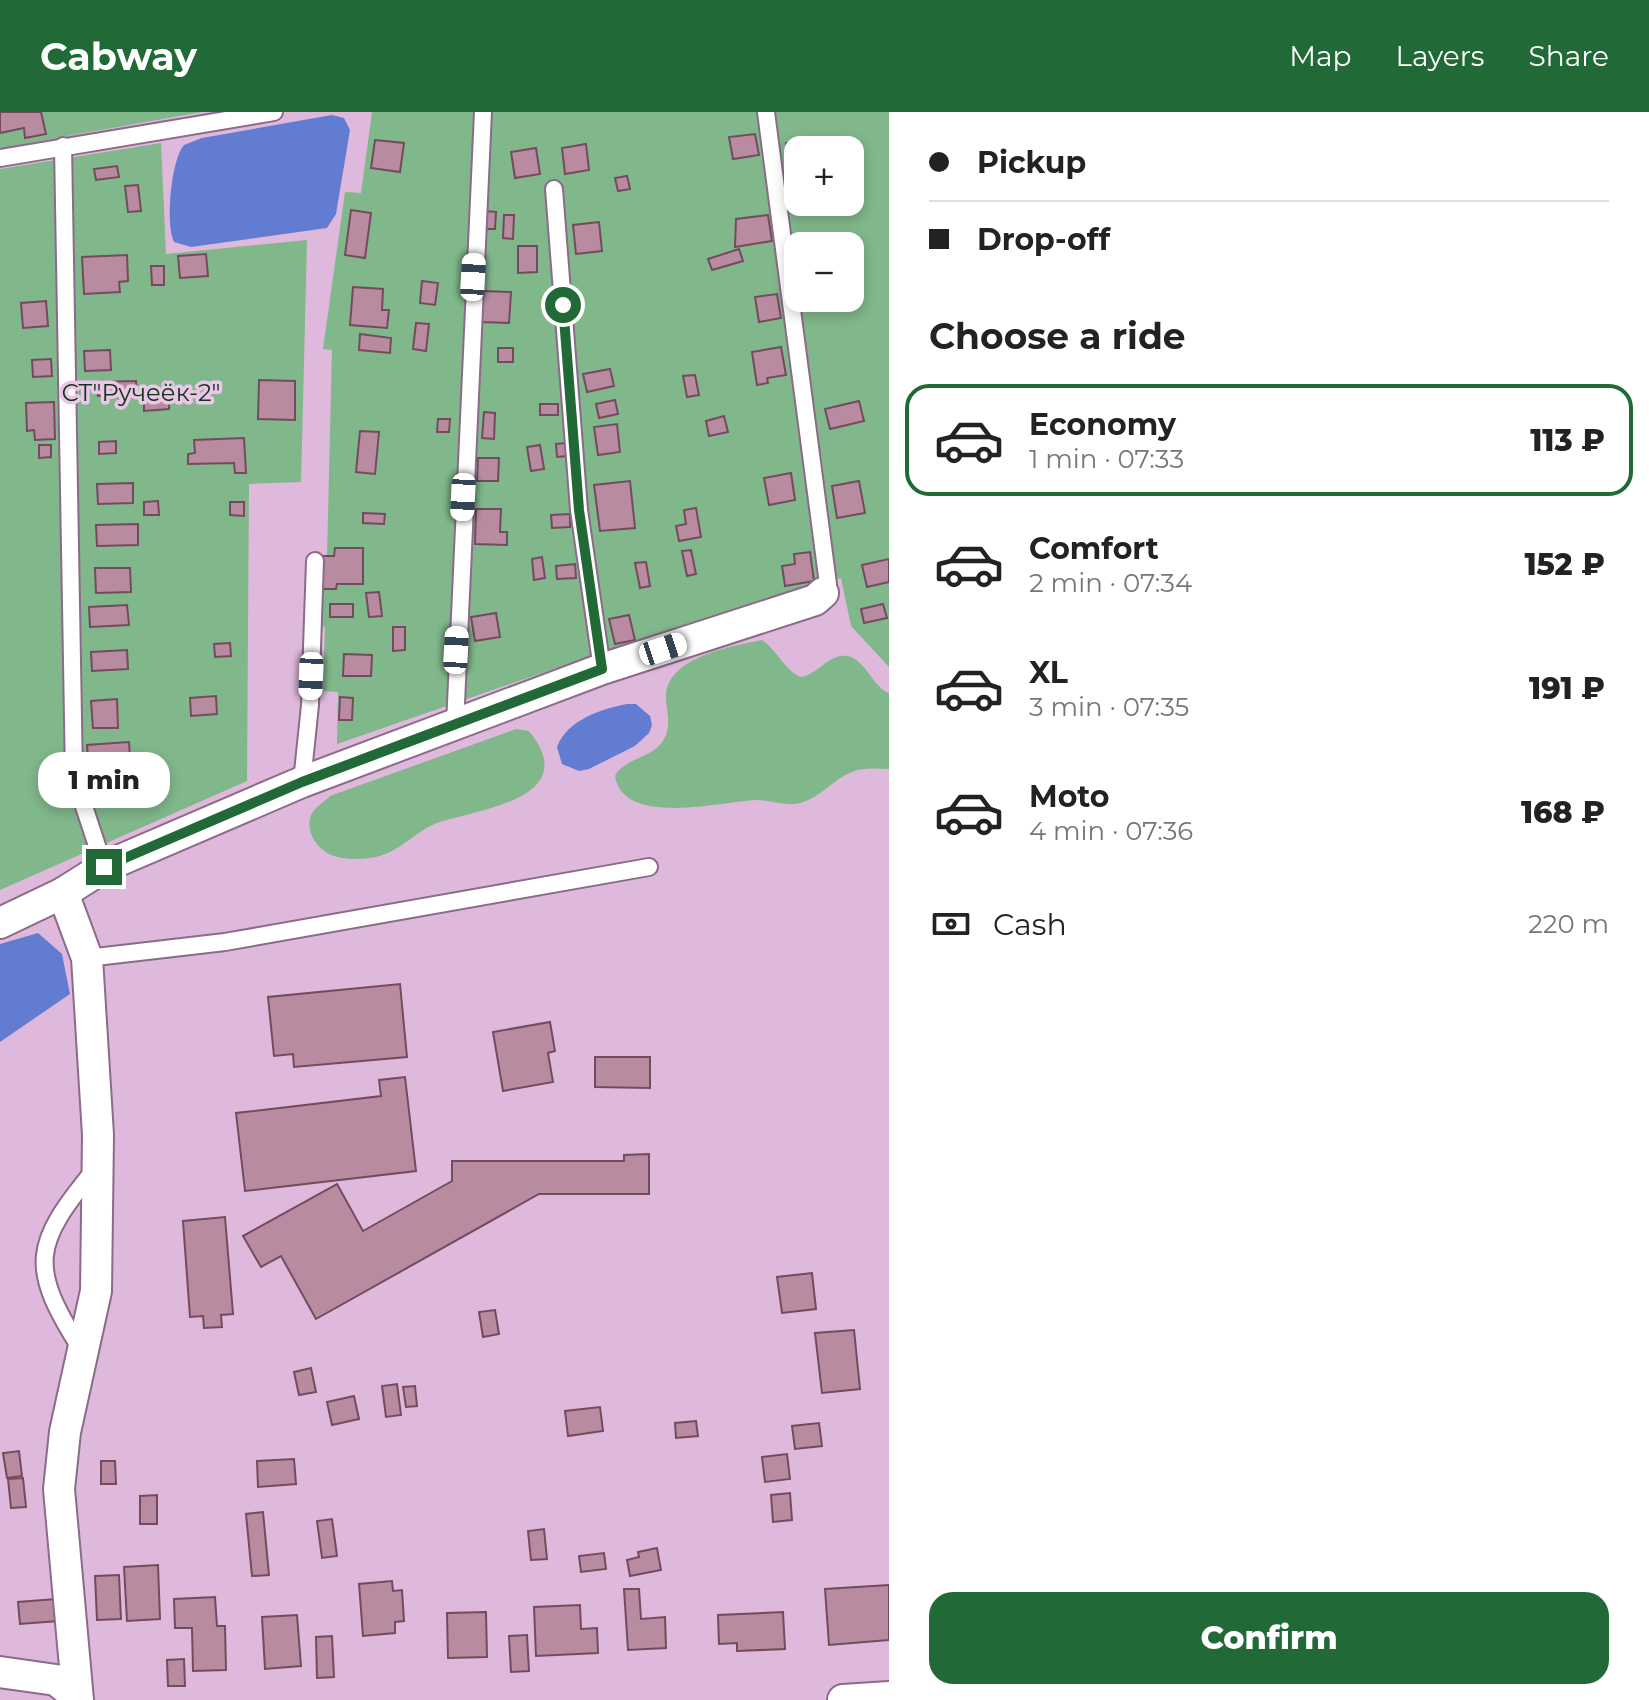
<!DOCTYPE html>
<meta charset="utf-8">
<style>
:root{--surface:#fff;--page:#f2f2f2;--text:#222;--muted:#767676;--line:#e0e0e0;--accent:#216936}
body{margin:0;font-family:Montserrat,sans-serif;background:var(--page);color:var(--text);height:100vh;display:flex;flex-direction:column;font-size:30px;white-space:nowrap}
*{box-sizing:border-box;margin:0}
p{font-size:26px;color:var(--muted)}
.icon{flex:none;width:44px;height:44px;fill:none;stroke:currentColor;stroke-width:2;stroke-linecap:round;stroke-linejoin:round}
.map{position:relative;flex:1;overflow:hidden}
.panel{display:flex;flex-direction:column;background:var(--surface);width:760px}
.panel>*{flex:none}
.banner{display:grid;align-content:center;height:176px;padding:0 40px;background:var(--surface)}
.fabs{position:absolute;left:784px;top:24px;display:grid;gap:16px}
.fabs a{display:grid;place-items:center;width:80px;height:80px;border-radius:16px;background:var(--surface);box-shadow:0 4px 12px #0003;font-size:40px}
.end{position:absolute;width:36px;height:36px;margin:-18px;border:10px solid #216936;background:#fff;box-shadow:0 0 0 4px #fff}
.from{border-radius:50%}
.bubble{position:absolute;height:56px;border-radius:24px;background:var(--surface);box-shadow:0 4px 12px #0003;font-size:26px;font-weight:800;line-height:56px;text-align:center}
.car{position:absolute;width:24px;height:48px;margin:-24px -12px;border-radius:10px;box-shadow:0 0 6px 2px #0007;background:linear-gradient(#fff 24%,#345 0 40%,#fff 0 76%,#345 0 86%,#fff 0)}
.banner b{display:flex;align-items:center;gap:28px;height:76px;font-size:30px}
.banner b+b{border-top:2px solid var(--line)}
.banner i{width:20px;height:20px;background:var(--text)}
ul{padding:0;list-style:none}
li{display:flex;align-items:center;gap:24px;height:112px;margin:0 16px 12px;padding:0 24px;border:4px solid transparent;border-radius:24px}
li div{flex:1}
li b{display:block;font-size:30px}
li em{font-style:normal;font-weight:800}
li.selected{border-color:var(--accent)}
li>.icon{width:72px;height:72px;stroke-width:1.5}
h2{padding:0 40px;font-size:36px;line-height:96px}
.pay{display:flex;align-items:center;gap:20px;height:88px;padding:0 40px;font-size:30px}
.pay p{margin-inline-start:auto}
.primary-button{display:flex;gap:16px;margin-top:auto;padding:16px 40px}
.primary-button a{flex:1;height:92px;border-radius:24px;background:var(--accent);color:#fff;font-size:32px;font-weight:800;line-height:92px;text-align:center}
header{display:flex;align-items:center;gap:48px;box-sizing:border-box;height:112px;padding:0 40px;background:var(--accent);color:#fff}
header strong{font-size:38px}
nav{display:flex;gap:44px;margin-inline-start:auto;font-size:28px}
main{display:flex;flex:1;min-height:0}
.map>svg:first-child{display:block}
.green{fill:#80b78b;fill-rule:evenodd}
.water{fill:#627cd2}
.building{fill:#b98ba0;stroke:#744b5e;stroke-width:2}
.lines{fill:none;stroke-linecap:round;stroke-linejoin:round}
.service-casing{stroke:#8c6a89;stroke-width:20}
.minor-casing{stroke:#8c6a89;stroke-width:34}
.service{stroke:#fff;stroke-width:16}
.minor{stroke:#fff;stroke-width:30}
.route{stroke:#216936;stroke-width:10}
.labels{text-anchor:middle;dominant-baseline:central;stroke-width:7;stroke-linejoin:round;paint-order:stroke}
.park-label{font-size:24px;fill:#0e3519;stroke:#ecc6e8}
</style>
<header>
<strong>Cabway</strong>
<nav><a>Map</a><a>Layers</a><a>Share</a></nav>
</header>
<main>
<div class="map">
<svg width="889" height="1588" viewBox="0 0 889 1588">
<rect width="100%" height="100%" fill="#dfb9db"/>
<g class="green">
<path d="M0,0h202l-202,36z"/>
<path d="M372,0h517v555l-38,-41 -10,-48 -256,80 -248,86 1,-52 -15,-1 2,-64 -6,-1 3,-70 5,-1 5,-205 -9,-1 22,-157 16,1zM798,38h52v52h-52zM798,134h52v52h-52z"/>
<path d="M161,31l5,111 141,-14 -6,242 -52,2 -2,297 -247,109v-721z"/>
<path d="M762,528c15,10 23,31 39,37 15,-2 24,-18 39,-21 24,-4 31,31 49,37v76c-12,0 -26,-2 -37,3 -21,8 -34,30 -59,32 -12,1 -25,-4 -37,-4 -32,1 -133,28 -141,-24 10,-19 38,-17 49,-37 8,-14 2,-28 2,-43 1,-39 66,-50 96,-56z"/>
<path d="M516,617l13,2c54,66 -47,78 -89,91 -23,7 -38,29 -64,35 -23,4 -53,4 -64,-21 -3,-7 -4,-16 0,-23 4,-6 13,-12 18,-17z"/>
</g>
<g class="water">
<path d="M332,3l12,3 6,12 -14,84 -9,14 -136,19 -17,-5c-9,-18 -3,-82 10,-97l18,-7z"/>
<path d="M627,592h9l14,12 2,9 -3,8 -14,13 -46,23 -10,2 -17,-7 -5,-17c10,-27 44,-38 70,-43z"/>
<path d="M38,821l24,21 8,40 -70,48v-98z"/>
</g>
<g class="building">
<path d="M0,0h41l5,22 -21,4 -1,-10 -24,5z"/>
<path d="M755,22l4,21 -26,4 -4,-22z"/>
<path d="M811,27l2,11h-15v23l-7,1 -5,-31z"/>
<path d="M375,28l29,3 -4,29 -29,-4z"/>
<path d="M586,32l3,26 -24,4 -3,-26z"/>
<path d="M536,36l4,26 -25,4 -4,-26z"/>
<path d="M117,54l2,11 -23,3 -2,-11z"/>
<path d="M627,64l3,13 -12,2 -3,-13z"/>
<path d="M138,73l3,26 -13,1 -3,-26z"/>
<path d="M799,90h27l1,4 -27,5z"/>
<path d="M351,98l20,3 -6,45 -20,-3z"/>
<path d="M485,99l11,1 -1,17h-11z"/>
<path d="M504,103h10l-1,24 -10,-1z"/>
<path d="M768,103l4,26 -37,6 1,-28z"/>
<path d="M599,110l3,29 -26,3 -3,-29z"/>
<path d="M518,134h19v26l-19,1z"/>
<path d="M739,137l4,12 -31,9 -4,-11z"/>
<path d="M206,142l2,22 -28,2 -2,-22z"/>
<path d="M127,143l1,26 -9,1 1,10 -36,2 -2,-37z"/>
<path d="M151,154h13v19h-12z"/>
<path d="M422,169l16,2 -3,22 -15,-2z"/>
<path d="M353,175l30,2 -1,21h7l-2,18 -37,-3z"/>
<path d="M483,179l28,1 -2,31 -28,-1z"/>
<path d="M777,182l4,24 -22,4 -4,-25z"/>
<path d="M812,186h30l1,2 -30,5z"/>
<path d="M46,189l2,25 -25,2 -2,-25z"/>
<path d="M416,211l13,1 -3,27 -13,-2z"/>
<path d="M360,222l31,4 -1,15 -31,-3z"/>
<path d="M781,235l5,28 -19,3 1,5 -11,2 -5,-33z"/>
<rect x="498" y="236" width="15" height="14"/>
<path d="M110,238l1,20 -26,1 -1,-20z"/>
<path d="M51,247l1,17 -19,1 -1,-17z"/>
<path d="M610,257l4,17 -27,6 -4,-18z"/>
<path d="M695,263l4,20 -12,2 -4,-21z"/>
<path d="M259,268l36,1v39l-37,-1z"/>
<path d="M136,269l1,13 -39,2 -1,-14z"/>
<path d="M169,288v9l-25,2v-9z"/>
<path d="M615,288l3,14 -19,4 -3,-14z"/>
<path d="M859,289l5,20 -34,8 -5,-20z"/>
<path d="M54,290l1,37 -20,1 -1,-10 -7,1 -1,-28z"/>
<rect x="540" y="292" width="18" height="11"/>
<path d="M484,300l11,1 -1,26 -12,-1z"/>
<path d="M724,304l4,16 -19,4 -3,-15z"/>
<path d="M438,307h12l-1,13h-12z"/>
<path d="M617,312l3,28 -22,3 -4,-28z"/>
<path d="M360,319l19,1 -4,42 -19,-2z"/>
<path d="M244,326l2,35h-11l-1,-10 -46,1v-10l7,-1 -1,-13z"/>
<path d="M116,329v12l-17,1v-12z"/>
<path d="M566,331l1,13 -10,1 -1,-13z"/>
<path d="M39,333h12v12l-12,1z"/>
<path d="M540,333l4,24 -13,2 -4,-24z"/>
<path d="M478,346h21l-1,23h-21z"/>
<path d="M791,361l4,27 -26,5 -5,-27z"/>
<path d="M630,369l5,47 -35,3 -6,-46z"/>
<path d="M859,369l6,32 -28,5 -5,-32z"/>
<path d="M133,371v20l-35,1 -1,-20z"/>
<path d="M158,389l1,14h-15v-13z"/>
<path d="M230,390h14v14l-14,-1z"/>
<path d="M696,396l5,29 -22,4 -3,-15 10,-2 -2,-14z"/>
<path d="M476,397h25l-1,23h7v13l-32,-1z"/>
<path d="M363,401l22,1 -1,10 -21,-1z"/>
<path d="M570,402v13l-18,1 -1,-13z"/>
<path d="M138,412v21l-41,1 -1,-21z"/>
<path d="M335,436h28v36h-26l-1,5h-15l1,-33h12z"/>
<path d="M691,438l5,24 -9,2 -5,-25z"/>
<path d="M810,440l4,29 -29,5 -3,-20 13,-2 -1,-10z"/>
<path d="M542,445l3,21 -11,2 -2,-21z"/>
<path d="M889,447v23l-22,5 -5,-22z"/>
<path d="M646,450l4,24 -10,2 -5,-25z"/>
<path d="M575,452l1,14 -19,1 -1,-13z"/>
<path d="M95,456h35l1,24 -35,1z"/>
<path d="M379,480l3,24 -13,1 -3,-24z"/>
<rect x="330" y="492" width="23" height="13"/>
<path d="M883,492l4,14 -23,5 -3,-14z"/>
<path d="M127,493l2,20 -39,2 -1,-20z"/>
<path d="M496,501l4,24 -25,4 -4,-24z"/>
<path d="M629,503l6,25 -20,4 -6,-25z"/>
<path d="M393,515h12v23l-12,1z"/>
<path d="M230,531l1,13 -16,1 -1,-13z"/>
<path d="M127,538l1,19 -36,2 -1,-19z"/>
<path d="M344,542l28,1 -1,21h-28z"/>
<path d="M216,584l1,18 -26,2 -1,-18z"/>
<path d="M340,585l13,1 -1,22h-13z"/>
<path d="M117,587l1,29h-25l-2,-27z"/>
<path d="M129,630l2,30 -42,3 -2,-30z"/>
<path d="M400,872l7,73 -113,10 -1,-13 -19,2 -6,-59z"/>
<path d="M550,910l5,29 -7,2 5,29 -50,9 -10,-59z"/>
<path d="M595,945h55v31l-55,-1z"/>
<path d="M405,965l11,94 -171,20 -9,-78 145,-17 -2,-16z"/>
<path d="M649,1042v40h-110l-223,125 -35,-63 -20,11 -18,-31 94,-52 26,47 89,-50v-20h172v-6z"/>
<path d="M225,1105l8,97 -12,1 1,12 -18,1 -1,-12 -13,1 -7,-96z"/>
<path d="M812,1161l4,36 -34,4 -5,-36z"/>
<path d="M495,1198l4,24 -16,3 -4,-25z"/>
<path d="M854,1218l6,59 -38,4 -7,-60z"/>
<path d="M311,1256l5,24 -17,3 -5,-23z"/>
<path d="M397,1272l4,31 -15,2 -4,-31z"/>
<path d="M415,1274l2,20 -11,1 -3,-20z"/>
<path d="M354,1284l5,23 -27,6 -5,-23z"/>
<path d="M600,1295l3,24 -35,5 -3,-25z"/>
<path d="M696,1309l2,15 -22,2 -1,-15z"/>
<path d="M819,1311l3,23 -27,3 -3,-23z"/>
<path d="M19,1339l3,25 -15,2 -4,-25z"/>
<path d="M787,1342l3,25 -25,3 -3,-25z"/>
<path d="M294,1347l2,25 -38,3 -1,-26z"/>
<path d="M101,1349h14l1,23h-15z"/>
<path d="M23,1366l3,29 -15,1 -3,-29z"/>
<path d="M790,1381l2,27 -19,2 -2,-27z"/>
<path d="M157,1383v29h-17v-28z"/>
<path d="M263,1400l6,63 -17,1 -6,-62z"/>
<path d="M332,1407l5,37 -15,2 -5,-37z"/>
<path d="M544,1417l3,30 -16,1 -3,-29z"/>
<path d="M657,1436l4,22 -31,6 -3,-16 12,-3 -1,-5z"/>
<path d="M604,1441l2,16 -25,3 -2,-16z"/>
<path d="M158,1453l2,54 -33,2 -3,-54z"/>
<path d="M119,1463l2,44 -24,1 -2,-44z"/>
<path d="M392,1469l1,10 9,-1 2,31 -9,1v11l-32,3 -4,-52z"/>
<path d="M889,1473v55l-60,5 -4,-56z"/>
<path d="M624,1477h15l2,30 24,-2 1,31 -38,2z"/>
<path d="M215,1485l2,29h8l1,44 -33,1 -1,-43h-17l-1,-29z"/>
<path d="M56,1487l2,22 -38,3 -2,-22z"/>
<path d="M580,1493l1,24 16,-1 1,25 -62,3 -2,-49z"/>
<path d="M486,1500l1,45 -39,1 -1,-45z"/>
<path d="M783,1500l2,37 -48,2v-8l-18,1 -1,-29z"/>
<path d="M297,1503l4,51 -36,3 -3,-52z"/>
<path d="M527,1523l2,36 -18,1 -2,-36z"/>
<path d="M332,1524l2,41 -17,1 -1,-41z"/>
<path d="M184,1547l1,27h-17l-1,-26z"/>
</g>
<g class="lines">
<g class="service-casing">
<g id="service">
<path d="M766,0l62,472 -5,9"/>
<path d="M63,34l11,630 30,91"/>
<path d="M0,46l274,-46"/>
<path d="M554,77l25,321 23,159"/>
<path d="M455,613l28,-613"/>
<path d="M302,670l8,-77 5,-144"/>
<path d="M87,846l138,-16 424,-75"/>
<path d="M81,1237c-53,-83 -48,-105 14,-180"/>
</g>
</g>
<g class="minor-casing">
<g id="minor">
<path d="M63,781l24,65 11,177 -2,156 -31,141 -6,57 19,211"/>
<path d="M0,811l63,-30 41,-26 198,-85 300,-113 213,-69 8,-7"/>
<path d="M0,1560l56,8 21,17"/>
<path d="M843,1588l46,-3"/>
</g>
</g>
<use href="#service" class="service"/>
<use href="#minor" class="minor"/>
</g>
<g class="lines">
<path class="route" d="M104,755l198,-85 300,-113 -23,-159 -16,-205"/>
</g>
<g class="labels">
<g class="park-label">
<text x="141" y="280">СТ"Ручеёк-2"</text>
</g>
</g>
</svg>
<div class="fabs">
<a>+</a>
<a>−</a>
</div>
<i class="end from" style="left:563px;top:193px"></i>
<i class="end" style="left:104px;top:755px"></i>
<div class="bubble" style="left:38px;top:640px;width:132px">1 min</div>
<i class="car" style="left:473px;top:165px;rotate:3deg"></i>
<i class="car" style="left:463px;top:385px;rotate:183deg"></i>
<i class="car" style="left:663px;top:537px;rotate:72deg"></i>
<i class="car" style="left:456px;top:538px;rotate:3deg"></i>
<i class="car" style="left:311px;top:564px;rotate:182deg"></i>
</div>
<section class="panel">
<div class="banner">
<b><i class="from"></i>Pickup</b>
<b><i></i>Drop-off</b>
</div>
<h2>Choose a ride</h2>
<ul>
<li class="selected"><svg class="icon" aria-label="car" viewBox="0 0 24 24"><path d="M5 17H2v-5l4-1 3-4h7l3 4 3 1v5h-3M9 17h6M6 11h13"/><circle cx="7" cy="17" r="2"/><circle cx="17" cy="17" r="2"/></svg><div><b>Economy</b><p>1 min · 07:33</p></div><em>113 ₽</em></li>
<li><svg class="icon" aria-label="car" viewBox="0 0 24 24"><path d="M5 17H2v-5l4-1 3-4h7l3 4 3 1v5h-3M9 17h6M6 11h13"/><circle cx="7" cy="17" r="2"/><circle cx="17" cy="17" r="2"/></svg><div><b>Comfort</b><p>2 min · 07:34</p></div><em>152 ₽</em></li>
<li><svg class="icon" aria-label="car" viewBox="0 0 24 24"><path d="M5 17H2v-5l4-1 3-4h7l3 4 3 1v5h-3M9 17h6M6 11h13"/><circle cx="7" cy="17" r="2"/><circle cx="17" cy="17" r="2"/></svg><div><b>XL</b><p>3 min · 07:35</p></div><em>191 ₽</em></li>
<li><svg class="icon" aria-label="car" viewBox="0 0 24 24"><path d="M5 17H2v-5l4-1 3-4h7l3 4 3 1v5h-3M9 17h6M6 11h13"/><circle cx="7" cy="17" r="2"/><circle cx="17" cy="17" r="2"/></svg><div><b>Moto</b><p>4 min · 07:36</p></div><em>168 ₽</em></li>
</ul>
<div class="pay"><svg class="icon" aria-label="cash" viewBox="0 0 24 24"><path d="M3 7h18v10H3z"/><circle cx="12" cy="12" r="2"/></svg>Cash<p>220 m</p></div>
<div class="primary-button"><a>Confirm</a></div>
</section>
</main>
